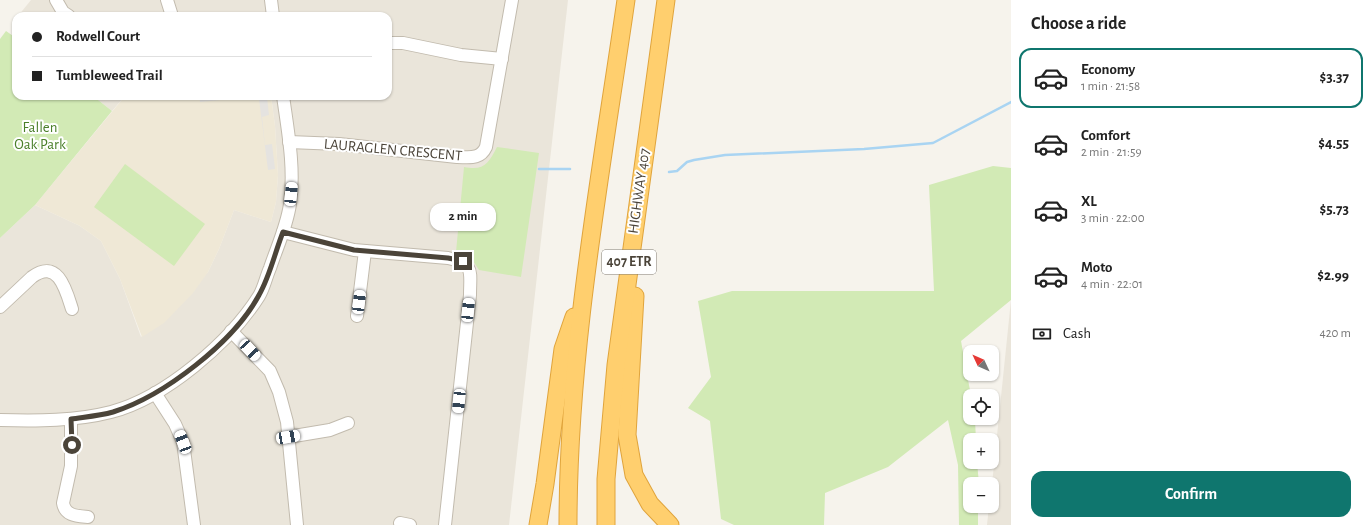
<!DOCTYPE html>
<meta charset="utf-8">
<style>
:root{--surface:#fff;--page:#f6f6f6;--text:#222;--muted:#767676;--line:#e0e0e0;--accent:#0f766e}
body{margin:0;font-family:"Alegreya Sans",sans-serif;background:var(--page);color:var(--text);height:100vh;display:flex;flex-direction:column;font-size:15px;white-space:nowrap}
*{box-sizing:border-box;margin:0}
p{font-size:13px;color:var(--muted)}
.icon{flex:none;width:22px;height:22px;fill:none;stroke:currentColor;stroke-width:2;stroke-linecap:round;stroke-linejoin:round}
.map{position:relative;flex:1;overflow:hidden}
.sheet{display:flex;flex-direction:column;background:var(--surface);width:360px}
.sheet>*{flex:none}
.banner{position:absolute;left:12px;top:12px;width:380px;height:88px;border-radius:12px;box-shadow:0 1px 3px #0004;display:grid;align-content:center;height:88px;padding:0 20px;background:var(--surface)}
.needle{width:26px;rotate:314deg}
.controls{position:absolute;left:963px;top:345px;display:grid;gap:8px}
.controls a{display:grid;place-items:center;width:36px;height:36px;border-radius:8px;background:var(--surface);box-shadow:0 1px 3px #0004;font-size:20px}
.end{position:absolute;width:18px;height:18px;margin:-9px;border:5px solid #4b4439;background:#fff;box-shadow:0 0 0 2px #fff}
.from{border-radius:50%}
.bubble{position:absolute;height:28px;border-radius:12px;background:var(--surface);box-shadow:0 1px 3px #0004;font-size:13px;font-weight:600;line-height:28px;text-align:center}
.car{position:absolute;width:12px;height:24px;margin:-12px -6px;border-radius:5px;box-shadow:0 0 3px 1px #0007;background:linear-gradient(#fff 24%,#345 0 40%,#fff 0 76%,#345 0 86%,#fff 0)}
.banner b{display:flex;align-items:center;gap:14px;height:38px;font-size:15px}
.banner b+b{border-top:1px solid var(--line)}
.banner i{width:10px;height:10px;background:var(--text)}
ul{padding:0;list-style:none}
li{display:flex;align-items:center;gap:12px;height:60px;margin:0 8px 6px;padding:0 12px;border:2px solid transparent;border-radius:12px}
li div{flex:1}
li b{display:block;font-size:15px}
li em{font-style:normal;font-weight:600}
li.active{border-color:var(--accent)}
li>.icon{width:36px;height:36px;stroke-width:1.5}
h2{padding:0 20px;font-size:18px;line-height:48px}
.pay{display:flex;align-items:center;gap:10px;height:44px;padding:0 20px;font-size:15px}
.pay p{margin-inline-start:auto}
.primary-button{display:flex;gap:8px;margin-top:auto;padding:8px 20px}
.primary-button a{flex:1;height:46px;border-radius:12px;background:var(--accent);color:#fff;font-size:16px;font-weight:600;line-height:46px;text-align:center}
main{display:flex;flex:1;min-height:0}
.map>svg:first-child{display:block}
.residential{fill:#eae5da}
.education{fill:#efe8d6}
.green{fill:#d2eab5}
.parking{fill:#e5e3e0}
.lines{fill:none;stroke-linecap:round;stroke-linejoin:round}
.stream{stroke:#a9d4f2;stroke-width:2.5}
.minor-casing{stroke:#c2bbae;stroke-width:14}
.highway-casing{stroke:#e0a43c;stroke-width:19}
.minor{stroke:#fff;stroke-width:12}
.highway{stroke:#ffcf6e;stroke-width:17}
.route{stroke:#4b4439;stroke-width:5}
.labels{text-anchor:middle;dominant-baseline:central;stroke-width:4;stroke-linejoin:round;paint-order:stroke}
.shield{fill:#fff;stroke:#817c74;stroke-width:1}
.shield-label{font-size:14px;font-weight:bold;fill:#4b4439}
.park-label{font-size:15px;fill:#4a7f2a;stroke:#fff}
.street-label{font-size:15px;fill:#4b4439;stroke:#fff}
</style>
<main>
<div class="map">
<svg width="1011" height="525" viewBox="0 0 1011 525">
<rect width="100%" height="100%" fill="#f6f3ec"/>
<g class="residential">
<path d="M31,0h537l-59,525h-509v-287l35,-33 45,21 21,15 19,38 21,58 67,-65 11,-23 15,-39 37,12 5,-20 2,-27 -3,-49 -4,-30h117v-80h-370z"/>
<path d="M93,96h32l-13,15z"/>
<path d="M1011,300v225h-24l2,-19h3v-22z"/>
</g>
<path class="education" d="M125,96h146l4,30 3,49 -2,27 -5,20 -37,-12 -15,39 -11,23 -15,21 -29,30 -22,14 -22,-58 -19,-38 -21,-15 -45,-21z"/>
<g class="green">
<path d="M6,31l10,7v58h77l19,15 -77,94 -35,33v-199z"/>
<path d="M497,147l42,6 -18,124 -42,-7 -8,-12 -15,-6 8,-85c20,4 24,-3 33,-20z"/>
<path d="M125,164l80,60 -31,42 -80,-59z"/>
<path d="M993,166l18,2v132l-50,41 10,55 -1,22h4l1,2 1,20h-6v22h7l2,22h-9v22h8v19h-19l-1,-60 -10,-45 -60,47 -63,26 -1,32h-90l-13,-6 -11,-98 -22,-13 23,-31 -13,-76 34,-10h202l-5,-106z"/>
</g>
<g class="parking">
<path d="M199,96h43v2l-42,4z"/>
<path d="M267,98l2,17 -7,2 3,28 7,-1 3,25 -7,1 -9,-71z"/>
</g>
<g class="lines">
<g class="stream">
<path d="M539,169h31"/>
<path d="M669,172l8,-1 10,-9 7,-2 31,-5 139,-6 69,-6 78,-41"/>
</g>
<g class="minor-casing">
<g id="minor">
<path d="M56,0l7,12 6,4"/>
<path d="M167,0l5,16"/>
<path d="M271,0l2,16"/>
<path d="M388,43h15l58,12 41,4"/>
<path d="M289,142l50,2 118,13c12,0 23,3 29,-10l26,-147"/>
<path d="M283,232l71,18 94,8c27,6 22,13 22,37l-25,230"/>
<path d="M0,307l32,-30c26,-19 34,13 40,32"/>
<path d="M357,316l8,-65"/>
<path d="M231,331l39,40 9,21 8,30 10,103"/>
<path d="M155,393l20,31 8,18 11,83"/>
<path d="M71,419v47l-8,37c2,13 14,13 25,14"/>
<path d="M0,420c37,1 76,1 111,-8 54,-14 119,-70 148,-116 5,-8 7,-19 11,-28 7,-21 17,-42 20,-64 5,-36 -2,-72 -7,-108"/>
<path d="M288,437l42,-7 18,-7"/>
<path d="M400,523l10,2"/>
</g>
</g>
<g class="highway-casing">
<g id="highway">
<path d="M635,296l-8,139 7,40 16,29 20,21"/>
<path d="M538,525l7,-41 18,-135 11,-32"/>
<path d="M568,525c0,-176 33,-351 58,-525"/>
<path d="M606,525v-46l10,-114 50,-365"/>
</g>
</g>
<use href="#minor" class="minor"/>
<use href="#highway" class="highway"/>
</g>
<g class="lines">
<path class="route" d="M72,445l-1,-26c13,-2 28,-3 42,-7 51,-16 121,-70 146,-117 11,-19 16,-43 24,-63l71,18 94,8 15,3"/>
</g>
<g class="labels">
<rect class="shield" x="602" y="250" width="54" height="24" rx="3"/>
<g class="shield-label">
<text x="629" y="262">407 ETR</text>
</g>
<g class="park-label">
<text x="40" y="127">Fallen<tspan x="40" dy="17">Oak Park</tspan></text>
</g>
<g class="street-label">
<text transform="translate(393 150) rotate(5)">LAURAGLEN CRESCENT</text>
<text transform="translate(639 191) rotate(-82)">HIGHWAY 407</text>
</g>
</g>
</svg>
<div class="controls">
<a><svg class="needle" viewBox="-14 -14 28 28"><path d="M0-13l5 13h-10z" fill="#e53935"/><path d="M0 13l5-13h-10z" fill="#767676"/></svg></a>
<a><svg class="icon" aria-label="locate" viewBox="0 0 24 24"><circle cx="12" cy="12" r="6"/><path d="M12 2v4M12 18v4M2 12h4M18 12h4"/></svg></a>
<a>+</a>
<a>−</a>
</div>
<i class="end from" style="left:72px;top:445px"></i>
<i class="end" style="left:463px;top:261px"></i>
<div class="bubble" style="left:430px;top:203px;width:66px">2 min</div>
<i class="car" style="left:291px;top:194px;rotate:6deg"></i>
<i class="car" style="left:359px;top:302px;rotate:7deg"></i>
<i class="car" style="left:468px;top:310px;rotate:6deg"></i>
<i class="car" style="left:250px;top:350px;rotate:137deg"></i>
<i class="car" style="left:459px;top:401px;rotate:186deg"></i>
<i class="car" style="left:288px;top:437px;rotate:80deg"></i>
<i class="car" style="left:183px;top:442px;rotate:339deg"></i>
<div class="banner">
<b><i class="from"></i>Rodwell Court</b>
<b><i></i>Tumbleweed Trail</b>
</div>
</div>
<section class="sheet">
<h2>Choose a ride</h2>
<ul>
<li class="active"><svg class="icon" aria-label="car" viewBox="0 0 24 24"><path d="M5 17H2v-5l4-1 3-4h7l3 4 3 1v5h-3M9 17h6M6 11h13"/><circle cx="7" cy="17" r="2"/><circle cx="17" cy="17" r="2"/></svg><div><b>Economy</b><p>1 min · 21:58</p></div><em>$3.37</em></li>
<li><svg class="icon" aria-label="car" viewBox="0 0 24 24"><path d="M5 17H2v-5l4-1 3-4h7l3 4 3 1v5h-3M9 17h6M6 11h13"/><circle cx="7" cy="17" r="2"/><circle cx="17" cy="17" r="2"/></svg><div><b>Comfort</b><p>2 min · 21:59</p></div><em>$4.55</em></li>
<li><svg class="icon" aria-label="car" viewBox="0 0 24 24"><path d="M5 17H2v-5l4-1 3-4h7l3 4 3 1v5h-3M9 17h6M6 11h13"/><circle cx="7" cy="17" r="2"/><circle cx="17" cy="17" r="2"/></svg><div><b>XL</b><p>3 min · 22:00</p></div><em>$5.73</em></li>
<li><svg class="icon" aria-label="car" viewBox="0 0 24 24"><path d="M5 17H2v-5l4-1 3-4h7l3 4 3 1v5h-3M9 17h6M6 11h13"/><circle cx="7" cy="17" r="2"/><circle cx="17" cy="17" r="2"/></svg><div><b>Moto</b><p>4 min · 22:01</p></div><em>$2.99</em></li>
</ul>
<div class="pay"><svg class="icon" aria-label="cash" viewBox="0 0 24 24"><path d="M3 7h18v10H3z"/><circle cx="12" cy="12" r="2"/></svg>Cash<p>420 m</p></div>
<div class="primary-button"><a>Confirm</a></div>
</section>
</main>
